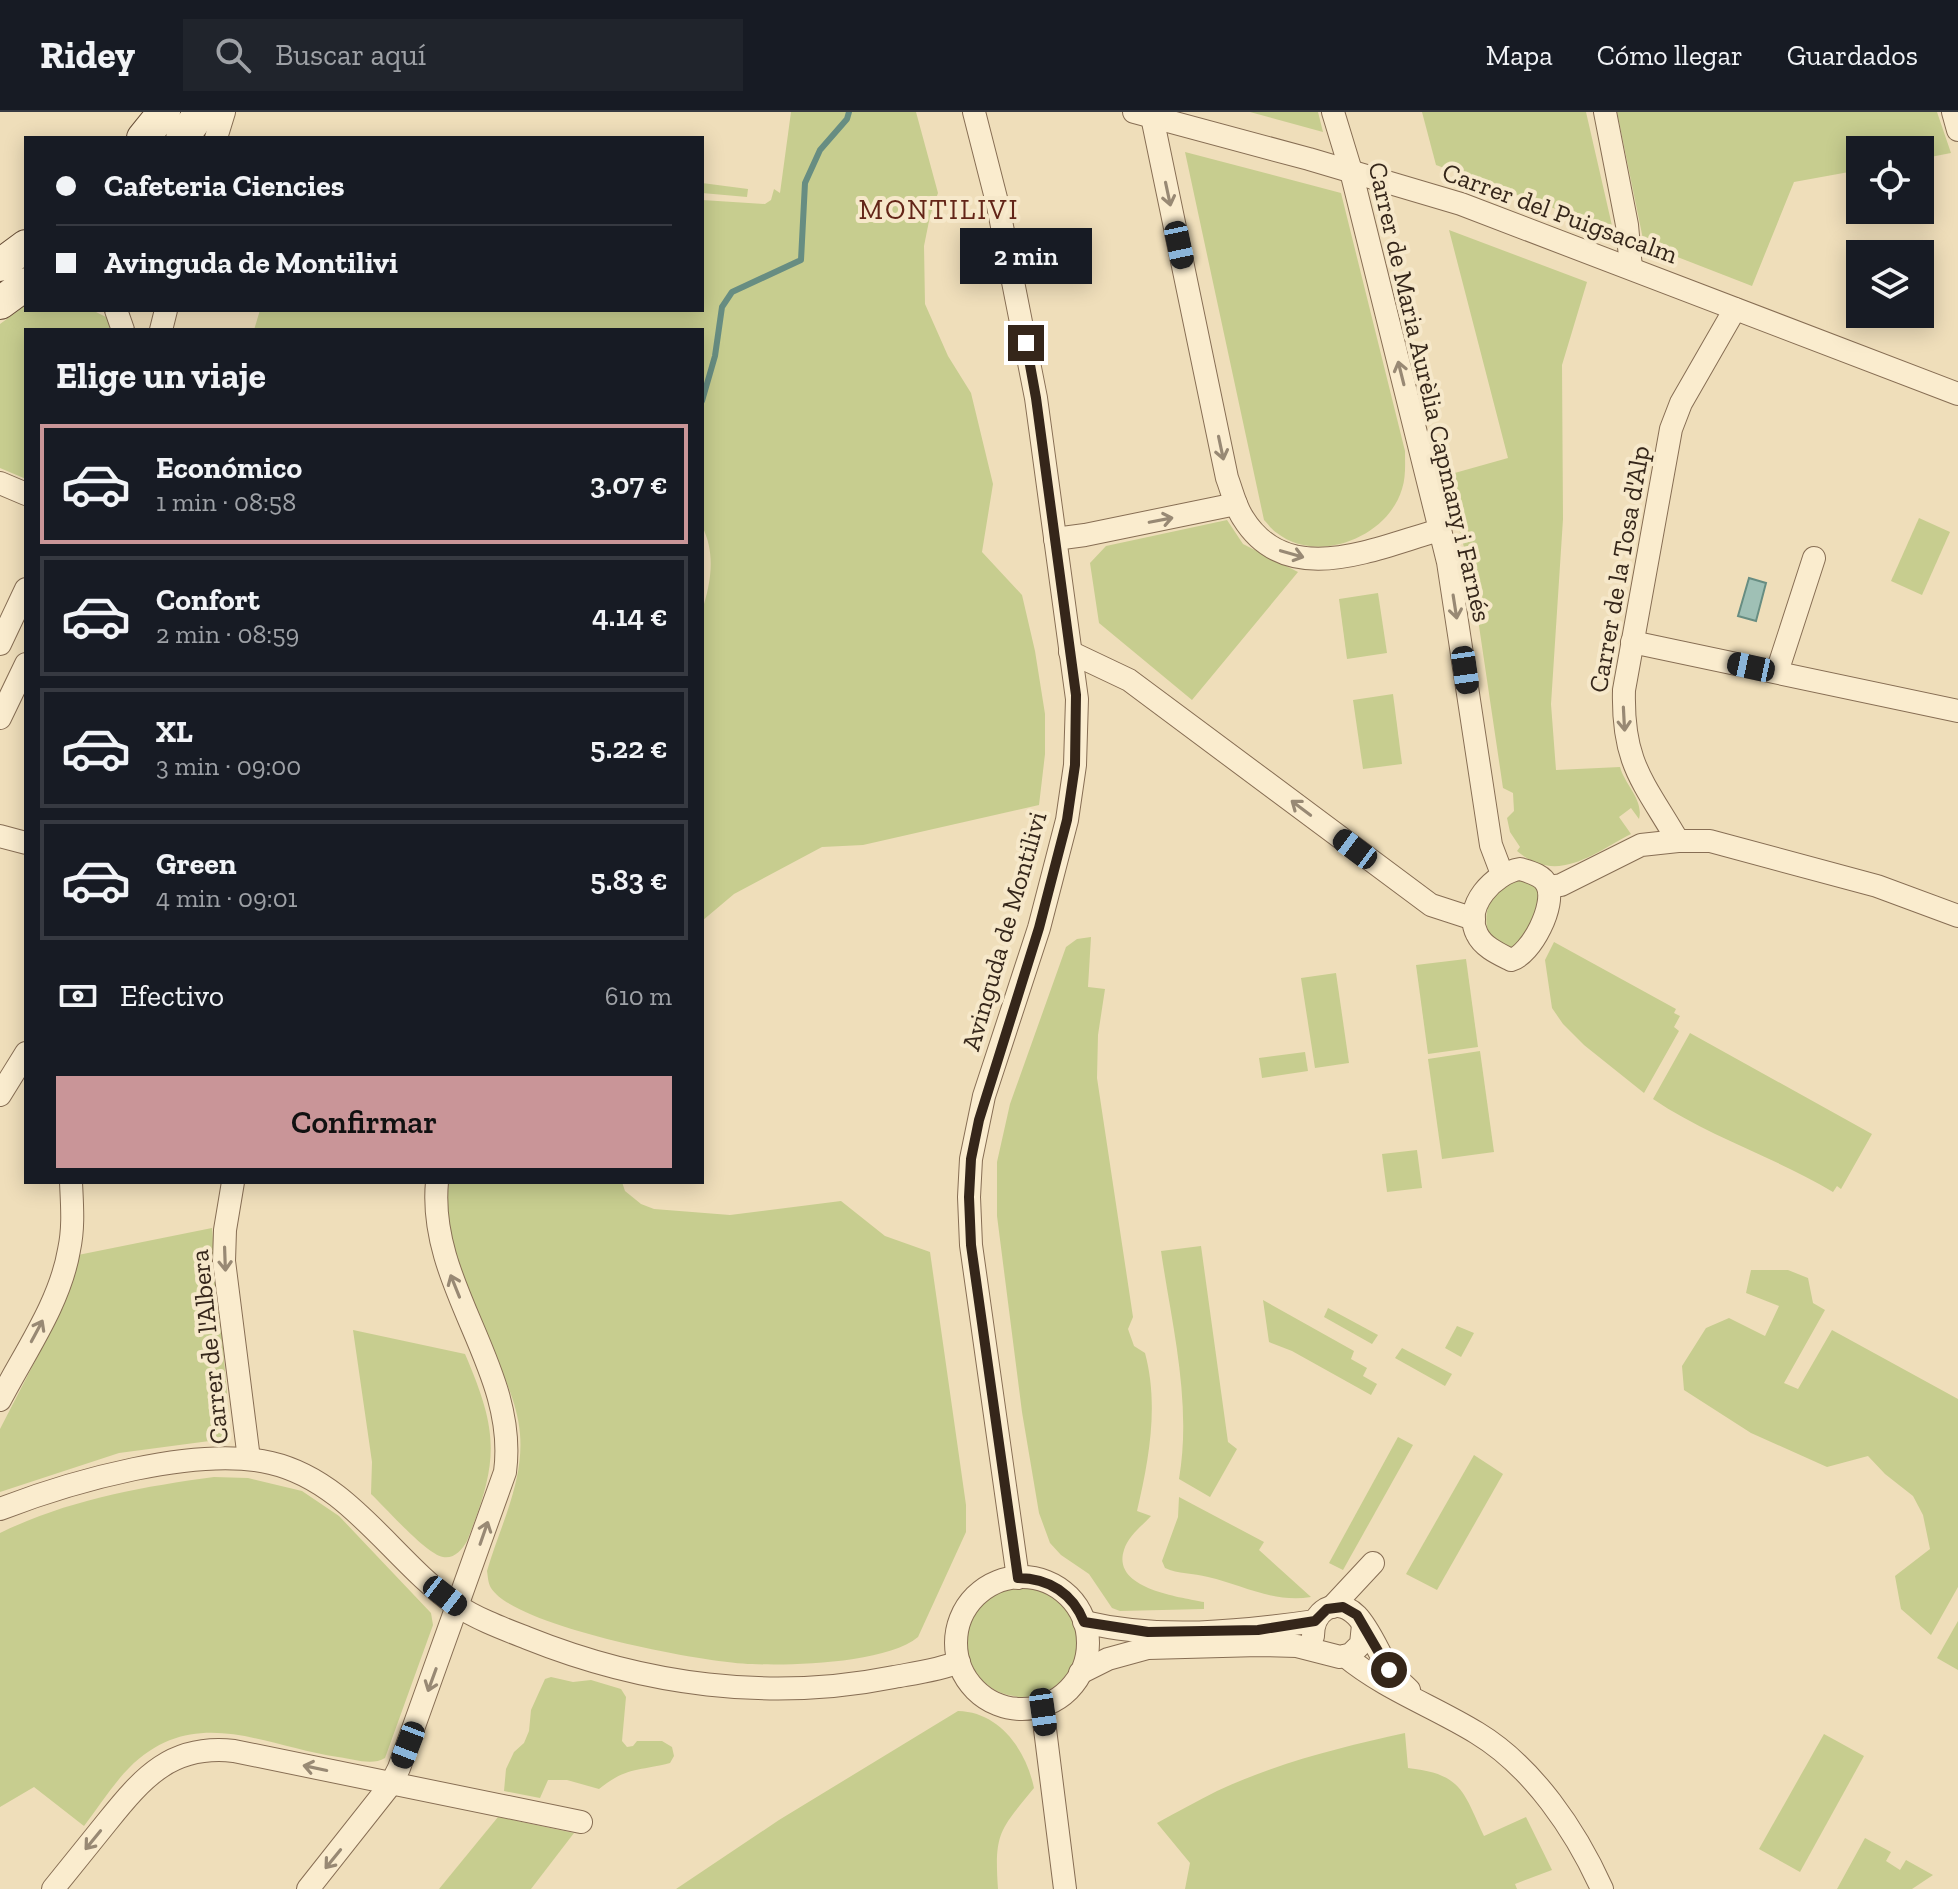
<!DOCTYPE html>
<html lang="es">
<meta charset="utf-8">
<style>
:root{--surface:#171b24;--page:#20242c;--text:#f1f3f6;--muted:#9ea1a6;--line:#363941;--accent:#c99598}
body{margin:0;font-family:"Zilla Slab",serif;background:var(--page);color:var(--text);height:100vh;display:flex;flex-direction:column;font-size:30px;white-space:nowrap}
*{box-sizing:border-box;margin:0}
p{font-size:26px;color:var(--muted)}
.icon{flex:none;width:44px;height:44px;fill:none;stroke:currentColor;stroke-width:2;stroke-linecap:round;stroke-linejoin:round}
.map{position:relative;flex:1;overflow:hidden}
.drawer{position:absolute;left:24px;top:216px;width:680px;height:856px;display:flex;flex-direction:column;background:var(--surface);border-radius:0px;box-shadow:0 4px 20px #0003}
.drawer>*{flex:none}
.guide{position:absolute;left:24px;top:24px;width:680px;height:176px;border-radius:0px;box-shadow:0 4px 20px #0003;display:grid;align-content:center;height:176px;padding:0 32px;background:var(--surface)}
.fabs{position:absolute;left:1846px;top:24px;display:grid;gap:16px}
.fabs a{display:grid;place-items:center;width:88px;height:88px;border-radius:0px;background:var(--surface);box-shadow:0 4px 20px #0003;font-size:40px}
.end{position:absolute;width:36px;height:36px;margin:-18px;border:10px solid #35261a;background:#fff;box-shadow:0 0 0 4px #fff}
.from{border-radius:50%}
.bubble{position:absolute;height:56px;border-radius:0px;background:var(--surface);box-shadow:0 4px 20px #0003;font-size:26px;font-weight:600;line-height:56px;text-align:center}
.car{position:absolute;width:24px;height:48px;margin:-24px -12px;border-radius:10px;box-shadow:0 0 6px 2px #0007;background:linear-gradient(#222 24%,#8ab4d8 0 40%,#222 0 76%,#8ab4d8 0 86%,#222 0)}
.guide b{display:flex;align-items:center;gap:28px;height:76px;font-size:30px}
.guide b+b{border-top:2px solid var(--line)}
.guide i{width:20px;height:20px;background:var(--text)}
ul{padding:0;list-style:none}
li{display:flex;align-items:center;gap:24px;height:120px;margin:0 16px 12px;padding:0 16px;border:4px solid var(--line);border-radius:0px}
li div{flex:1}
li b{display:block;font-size:30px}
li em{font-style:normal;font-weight:600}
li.selected{border-color:var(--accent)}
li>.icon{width:72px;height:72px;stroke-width:1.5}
h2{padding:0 32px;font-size:36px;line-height:96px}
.pay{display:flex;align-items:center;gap:20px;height:88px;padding:0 32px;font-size:30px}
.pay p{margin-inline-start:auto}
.button{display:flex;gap:16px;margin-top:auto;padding:16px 32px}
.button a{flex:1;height:92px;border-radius:0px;background:var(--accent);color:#111;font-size:32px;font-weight:600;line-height:92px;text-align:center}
header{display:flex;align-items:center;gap:48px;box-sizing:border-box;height:112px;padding:0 40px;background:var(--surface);border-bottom:2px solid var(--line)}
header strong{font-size:38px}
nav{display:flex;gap:44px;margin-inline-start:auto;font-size:28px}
.search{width:560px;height:72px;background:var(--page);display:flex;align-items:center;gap:20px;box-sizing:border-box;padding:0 28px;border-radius:0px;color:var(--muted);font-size:30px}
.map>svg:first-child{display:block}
.green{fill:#c7cd8f}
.water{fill:#9fc0b5;stroke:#678d82;stroke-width:2}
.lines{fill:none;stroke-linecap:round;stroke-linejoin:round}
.stream{stroke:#678d82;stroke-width:6}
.street-casing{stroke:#876e54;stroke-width:24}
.secondary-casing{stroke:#684f38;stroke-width:34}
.street{stroke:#faecce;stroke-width:22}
.secondary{stroke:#faecce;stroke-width:32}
.oneway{stroke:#988974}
.route{stroke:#35261a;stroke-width:10}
.labels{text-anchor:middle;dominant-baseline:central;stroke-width:8;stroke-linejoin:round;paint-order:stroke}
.street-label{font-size:26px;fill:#35261a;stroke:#f6e8ca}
.neighbourhood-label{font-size:28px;letter-spacing:2px;fill:#632518;stroke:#f6e8ca}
</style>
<header>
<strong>Ridey</strong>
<div class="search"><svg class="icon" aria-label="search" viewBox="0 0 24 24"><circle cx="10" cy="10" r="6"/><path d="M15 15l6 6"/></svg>Buscar aquí</div>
<nav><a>Mapa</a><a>Cómo llegar</a><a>Guardados</a></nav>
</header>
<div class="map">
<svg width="1958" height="1777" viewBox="0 0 1958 1777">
<rect width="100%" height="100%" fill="#efdeba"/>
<g class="green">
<path d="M791,0h125l22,81 -8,23 -6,30 1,58 23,52 23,37 22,91 -11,68 40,43 13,56 10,63v40l-6,51 -176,40 -41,2 -88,47 -32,27v-310c9,-29 14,-57 0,-85v-196h-448l6,-20h442v-110l63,4 6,-4 3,-11 6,4z"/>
<path d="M1250,0h68l5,20z"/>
<path d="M1422,0h164l27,118 -177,-65z"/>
<path d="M1617,0h320l14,41 -31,6v-9h-60v20l-66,12 -42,104 -108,-42z"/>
<path d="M1185,40l156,41 64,258c0,13 1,26 -3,38 -14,48 -84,76 -125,44 -5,-3 -9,-9 -13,-13z"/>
<path d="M702,71l46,6 -1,8 -45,-4z"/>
<path d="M1449,118l138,52 -25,83 1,154 -12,185 5,66 64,-3c5,18 24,33 19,52l-8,-11 -12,9 12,17c-39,20 -74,51 -114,17l3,-4 -10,-15 -3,-14 7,-7 -1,-18 -10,-5 -32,-216 -27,-96 64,-18z"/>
<path d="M26,193v5h66l16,8 2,12h-84v149l-26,-11v-144z"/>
<path d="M1919,406l31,14 -28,63 -31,-14z"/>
<path d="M1227,408l16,24 55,28 -106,128 -93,-77 -9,-60 16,-17z"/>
<path d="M1378,481l9,60 -40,6 -8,-60z"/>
<path d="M1393,582l9,70 -39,5 -10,-69z"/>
<path d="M1524,768c35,14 4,51 -8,72l-27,-14c-8,-28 2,-56 35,-58z"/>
<path d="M1091,825l-3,50 17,2 -7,46 -1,43 36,239 -5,12 6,17 11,7c14,52 4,107 -8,158l14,5c-9,10 -23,20 -27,34 -13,39 57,47 80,52v7l-84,2 -8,-3 -23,-34 -28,-19 -11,-12 -11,-30 -17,-101 -25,-196v-54l13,-58 56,-157 11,-8z"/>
<path d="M1554,830l122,67 -2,4 6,3 -6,11 5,4 -35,62 -60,-48 -21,-21 -11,-16 -7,-48z"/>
<path d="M1466,847l12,88 -50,7 -12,-89z"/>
<path d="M1336,861l13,90 -34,5 -14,-90z"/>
<path d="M1690,921l182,101 -31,55 -4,-3 -4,6c-58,-35 -124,-55 -180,-93z"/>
<path d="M1480,939l14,101 -52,7 -14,-100z"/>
<path d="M1305,940l3,19 -46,7 -3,-20z"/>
<path d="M1417,1038l5,38 -35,4 -5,-38z"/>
<path d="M449,1070h173l3,9 16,13 13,5 76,6 111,-14 44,35 45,16 36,253v27l-48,105c-31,26 -126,29 -166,27 -47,-1 -237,-37 -261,-76 -3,-5 -3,-11 -4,-17 13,-45 37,-89 33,-137 -2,-25 -12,-48 -21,-70 -24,-57 -59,-119 -50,-182z"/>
<path d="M212,1116l17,187 -3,20 -9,5 -98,13 -119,39v-63l62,-120 16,-54z"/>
<path d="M1201,1134l27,196 9,7 -27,48 -31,-18c13,-76 -7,-153 -18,-228z"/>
<path d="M1751,1158h37l20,8 5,25 12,7 -41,73 14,6 34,-59 126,69v188l-27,48 -30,-26 -6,-33 35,-27 -7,-34 -10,-19 -28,-22 -17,-18 -41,11 -76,-34 -67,-43 -2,-24 24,-38 23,-10 36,18 14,-30 -33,-13z"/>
<path d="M1263,1188l91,51 -3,8 16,9 -4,8 14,8 -6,11 -79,-44 -23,-9z"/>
<path d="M1328,1196l50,27 -6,9 -48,-27z"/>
<path d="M1457,1214l17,7 -13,24 -16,-9z"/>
<path d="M353,1218l112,24c34,79 34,107 2,187 -5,9 -13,18 -24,16 -17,-3 -58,-50 -72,-63l1,-32z"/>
<path d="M1402,1236l50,26 -7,12 -50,-28z"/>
<path d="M1398,1325l15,8 -70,125 -14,-7z"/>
<path d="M1474,1343l29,19 -66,116 -31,-16z"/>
<path d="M214,1365l34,1 54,13 37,25 92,97 2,12 -48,133c-13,8 -32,1 -47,-1 -74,-11 -144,-54 -209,11 -17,17 -30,39 -45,58l-50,-39 -34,20v-274c68,-33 140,-46 214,-56z"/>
<path d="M1179,1385l85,45 -5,8 52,47c-38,6 -68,-12 -103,-20 -15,-4 -30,-3 -43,-9l-3,-7 16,-44z"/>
<circle cx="1022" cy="1530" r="55"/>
<path d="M1958,1509v49l-21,-12z"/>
<path d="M551,1565l22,5 18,-2 30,9 5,8 -4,44 5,6 6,-1 4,-5h25l10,6 2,9 -4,7c-31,8 -44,4 -71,26l-32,-9h-19l-8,18 -36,-7 2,-22 8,-17 10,-9 5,-12 2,-21 14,-31z"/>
<path d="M958,1599c42,1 68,39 76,77 -34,42 -40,44 -36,101h-322l103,-69z"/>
<path d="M1405,1621l3,35c54,6 55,23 76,68l42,-19 26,53 -37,14 2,5h-332l5,-26 -33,-40c20,-11 40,-22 60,-32 60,-28 124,-44 188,-58z"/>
<path d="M1824,1622l40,22 -64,116 -41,-23z"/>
<path d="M498,1705l76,16 -43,56h-92z"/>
<path d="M1865,1726l26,14 -5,9 14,9 6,-10 27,15 -21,14h-75z"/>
</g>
<path class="water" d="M1749,466l17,5 -10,38 -18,-5z"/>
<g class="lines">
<path class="stream" d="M702,289l13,-45 7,-49 10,-15 69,-32 4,-77 15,-33 27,-31 2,-7"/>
<g class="street-casing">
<g id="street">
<path d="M974,0l24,94 38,192 41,301 -2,66 -8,55 -28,108 -55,168 -13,63 -2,38 2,48 47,333"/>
<path d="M1134,0l175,47 152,45 497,190"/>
<path d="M1151,0l76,366c5,13 8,28 16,40 45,73 134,29 197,12"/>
<path d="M1333,0l18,59 97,391 43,283 11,29"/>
<path d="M1605,0l22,113 4,43"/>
<path d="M1953,0l5,18"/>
<path d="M216,26l8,-26"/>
<path d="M116,198l7,20"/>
<path d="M161,218l5,-20"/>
<path d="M0,371l26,11"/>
<path d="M1055,427l30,-4 151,-31"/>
<path d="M1632,530l326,69"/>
<path d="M0,532l26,-55"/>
<path d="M1070,540l59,28 302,225 43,14"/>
<path d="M1777,560l37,-114"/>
<path d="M0,606l26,-54"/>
<path d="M0,724l26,7"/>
<path d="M1678,729c-35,-60 -56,-78 -54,-151l47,-261 10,-26 54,-94"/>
<path d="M1520,757c10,3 23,6 27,16 10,19 -16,70 -36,75 -12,-6 -28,-13 -34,-26 -14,-28 17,-61 43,-65z"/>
<path d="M1549,775l12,-2 80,-40 37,-4h32l167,45 81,30"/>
<path d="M0,983l26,-42"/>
<path d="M233,1070l-8,48 -1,31 25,198"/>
<path d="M0,1288c25,-48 60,-97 69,-150 5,-23 3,-45 2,-68"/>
<path d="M0,1397c70,-27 197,-64 271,-46 78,18 122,98 185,142 21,14 48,24 71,33 117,47 243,64 367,39 22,-4 45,-7 65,-15"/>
<circle cx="1022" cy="1531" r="66"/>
<path d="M1332,1495l41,-44"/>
<path d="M1084,1510c75,18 156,10 231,-1"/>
<path d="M1313,1524c0,-11 3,-21 13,-27 32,-16 48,38 62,58 5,9 14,16 21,23"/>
<path d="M1345,1544c40,33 88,50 132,77 56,34 99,98 125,156"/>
<path d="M1080,1561l28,-14 40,-11 111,-3 38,1 43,11 11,-3 10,-10 2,-19"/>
<path d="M1042,1593l23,184"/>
<path d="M53,1777c18,-22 36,-45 54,-67 36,-45 65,-78 127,-71l347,71"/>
<path d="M308,1777l83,-105 8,-16 106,-296c14,-103 -78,-186 -68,-290"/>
</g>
</g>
<g class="secondary-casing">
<g id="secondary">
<path d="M143,26l21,-26"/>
<path d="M182,26l19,-26"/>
<path d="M0,153l26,-19"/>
<path d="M0,191l26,-19"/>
</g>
</g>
<use href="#street" class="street"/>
<use href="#secondary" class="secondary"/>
</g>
<defs><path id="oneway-shaft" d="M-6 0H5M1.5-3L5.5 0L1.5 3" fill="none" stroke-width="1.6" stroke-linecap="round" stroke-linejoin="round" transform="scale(2)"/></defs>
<g class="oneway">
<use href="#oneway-shaft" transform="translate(1168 82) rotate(78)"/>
<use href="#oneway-shaft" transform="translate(1401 261) rotate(-104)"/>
<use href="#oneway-shaft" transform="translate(1221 336) rotate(78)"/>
<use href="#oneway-shaft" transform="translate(1161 408) rotate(-11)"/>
<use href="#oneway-shaft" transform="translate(1292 442) rotate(16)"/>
<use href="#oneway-shaft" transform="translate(1455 495) rotate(81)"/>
<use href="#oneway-shaft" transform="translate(1624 607) rotate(87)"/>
<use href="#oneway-shaft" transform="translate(1301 696) rotate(-143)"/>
<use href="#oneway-shaft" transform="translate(225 1147) rotate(88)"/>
<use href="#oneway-shaft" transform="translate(455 1174) rotate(-112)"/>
<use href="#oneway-shaft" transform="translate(37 1219) rotate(-62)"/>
<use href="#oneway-shaft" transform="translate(484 1421) rotate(-71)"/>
<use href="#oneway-shaft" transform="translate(432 1568) rotate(110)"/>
<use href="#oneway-shaft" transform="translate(315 1656) rotate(-168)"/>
<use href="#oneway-shaft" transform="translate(93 1728) rotate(129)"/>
<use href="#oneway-shaft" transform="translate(333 1747) rotate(129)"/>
</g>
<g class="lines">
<path class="route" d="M1026,231l10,55 40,297 -1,70 -8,55 -28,108 -60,192 -8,39 -2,38 2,48 47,333c31,0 55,16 66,44l64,10 110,-2 57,-9 12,-12 16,-2 14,8 32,55"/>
</g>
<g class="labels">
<g class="street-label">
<text transform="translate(1560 101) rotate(20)">Carrer del Puigsacalm</text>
<text transform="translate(1430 280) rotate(77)">Carrer de Maria Aurèlia Capmany i Farnés</text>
<text transform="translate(1619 457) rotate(-80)">Carrer de la Tosa d'Alp</text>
<text transform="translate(1004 819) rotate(-74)">Avinguda de Montilivi</text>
<text transform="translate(209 1235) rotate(-96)">Carrer de l'Albera</text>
</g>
<g class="neighbourhood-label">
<text x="939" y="97">MONTILIVI</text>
</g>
</g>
</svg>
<div class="fabs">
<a><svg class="icon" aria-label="locate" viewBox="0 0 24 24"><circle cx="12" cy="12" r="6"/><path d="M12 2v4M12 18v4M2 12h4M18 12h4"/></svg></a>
<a><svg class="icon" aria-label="layers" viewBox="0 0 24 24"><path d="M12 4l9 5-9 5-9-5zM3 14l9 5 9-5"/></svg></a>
</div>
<i class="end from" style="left:1389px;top:1558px"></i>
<i class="end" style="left:1026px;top:231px"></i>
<div class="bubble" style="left:960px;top:116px;width:132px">2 min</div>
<i class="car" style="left:1179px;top:133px;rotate:168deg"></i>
<i class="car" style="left:1751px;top:555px;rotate:282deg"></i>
<i class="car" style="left:1465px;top:558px;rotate:172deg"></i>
<i class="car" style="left:1355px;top:737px;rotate:307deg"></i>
<i class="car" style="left:445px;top:1484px;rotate:128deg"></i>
<i class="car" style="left:1043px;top:1600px;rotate:172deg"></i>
<i class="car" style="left:408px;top:1633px;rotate:201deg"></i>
<div class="guide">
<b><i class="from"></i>Cafeteria Ciencies</b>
<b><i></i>Avinguda de Montilivi</b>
</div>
<section class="drawer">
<h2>Elige un viaje</h2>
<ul>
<li class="selected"><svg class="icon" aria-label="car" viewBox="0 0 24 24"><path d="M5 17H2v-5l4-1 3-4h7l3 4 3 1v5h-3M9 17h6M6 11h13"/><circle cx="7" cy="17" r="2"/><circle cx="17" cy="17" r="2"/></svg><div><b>Económico</b><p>1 min · 08:58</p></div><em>3.07 €</em></li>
<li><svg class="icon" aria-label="car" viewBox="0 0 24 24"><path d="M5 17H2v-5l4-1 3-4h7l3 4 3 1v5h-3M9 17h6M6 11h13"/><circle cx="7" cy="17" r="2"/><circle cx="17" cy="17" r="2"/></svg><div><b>Confort</b><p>2 min · 08:59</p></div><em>4.14 €</em></li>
<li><svg class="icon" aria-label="car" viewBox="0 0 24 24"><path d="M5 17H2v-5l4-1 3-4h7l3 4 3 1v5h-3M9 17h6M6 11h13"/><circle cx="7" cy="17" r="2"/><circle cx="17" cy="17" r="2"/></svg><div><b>XL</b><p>3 min · 09:00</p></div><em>5.22 €</em></li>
<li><svg class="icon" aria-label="car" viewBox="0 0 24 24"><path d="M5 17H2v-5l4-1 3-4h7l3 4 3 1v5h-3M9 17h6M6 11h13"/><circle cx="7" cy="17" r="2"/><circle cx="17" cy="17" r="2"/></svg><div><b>Green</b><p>4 min · 09:01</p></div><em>5.83 €</em></li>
</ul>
<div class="pay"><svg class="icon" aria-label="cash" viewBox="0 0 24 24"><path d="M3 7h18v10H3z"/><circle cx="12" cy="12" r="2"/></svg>Efectivo<p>610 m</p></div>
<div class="button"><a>Confirmar</a></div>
</section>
</div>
